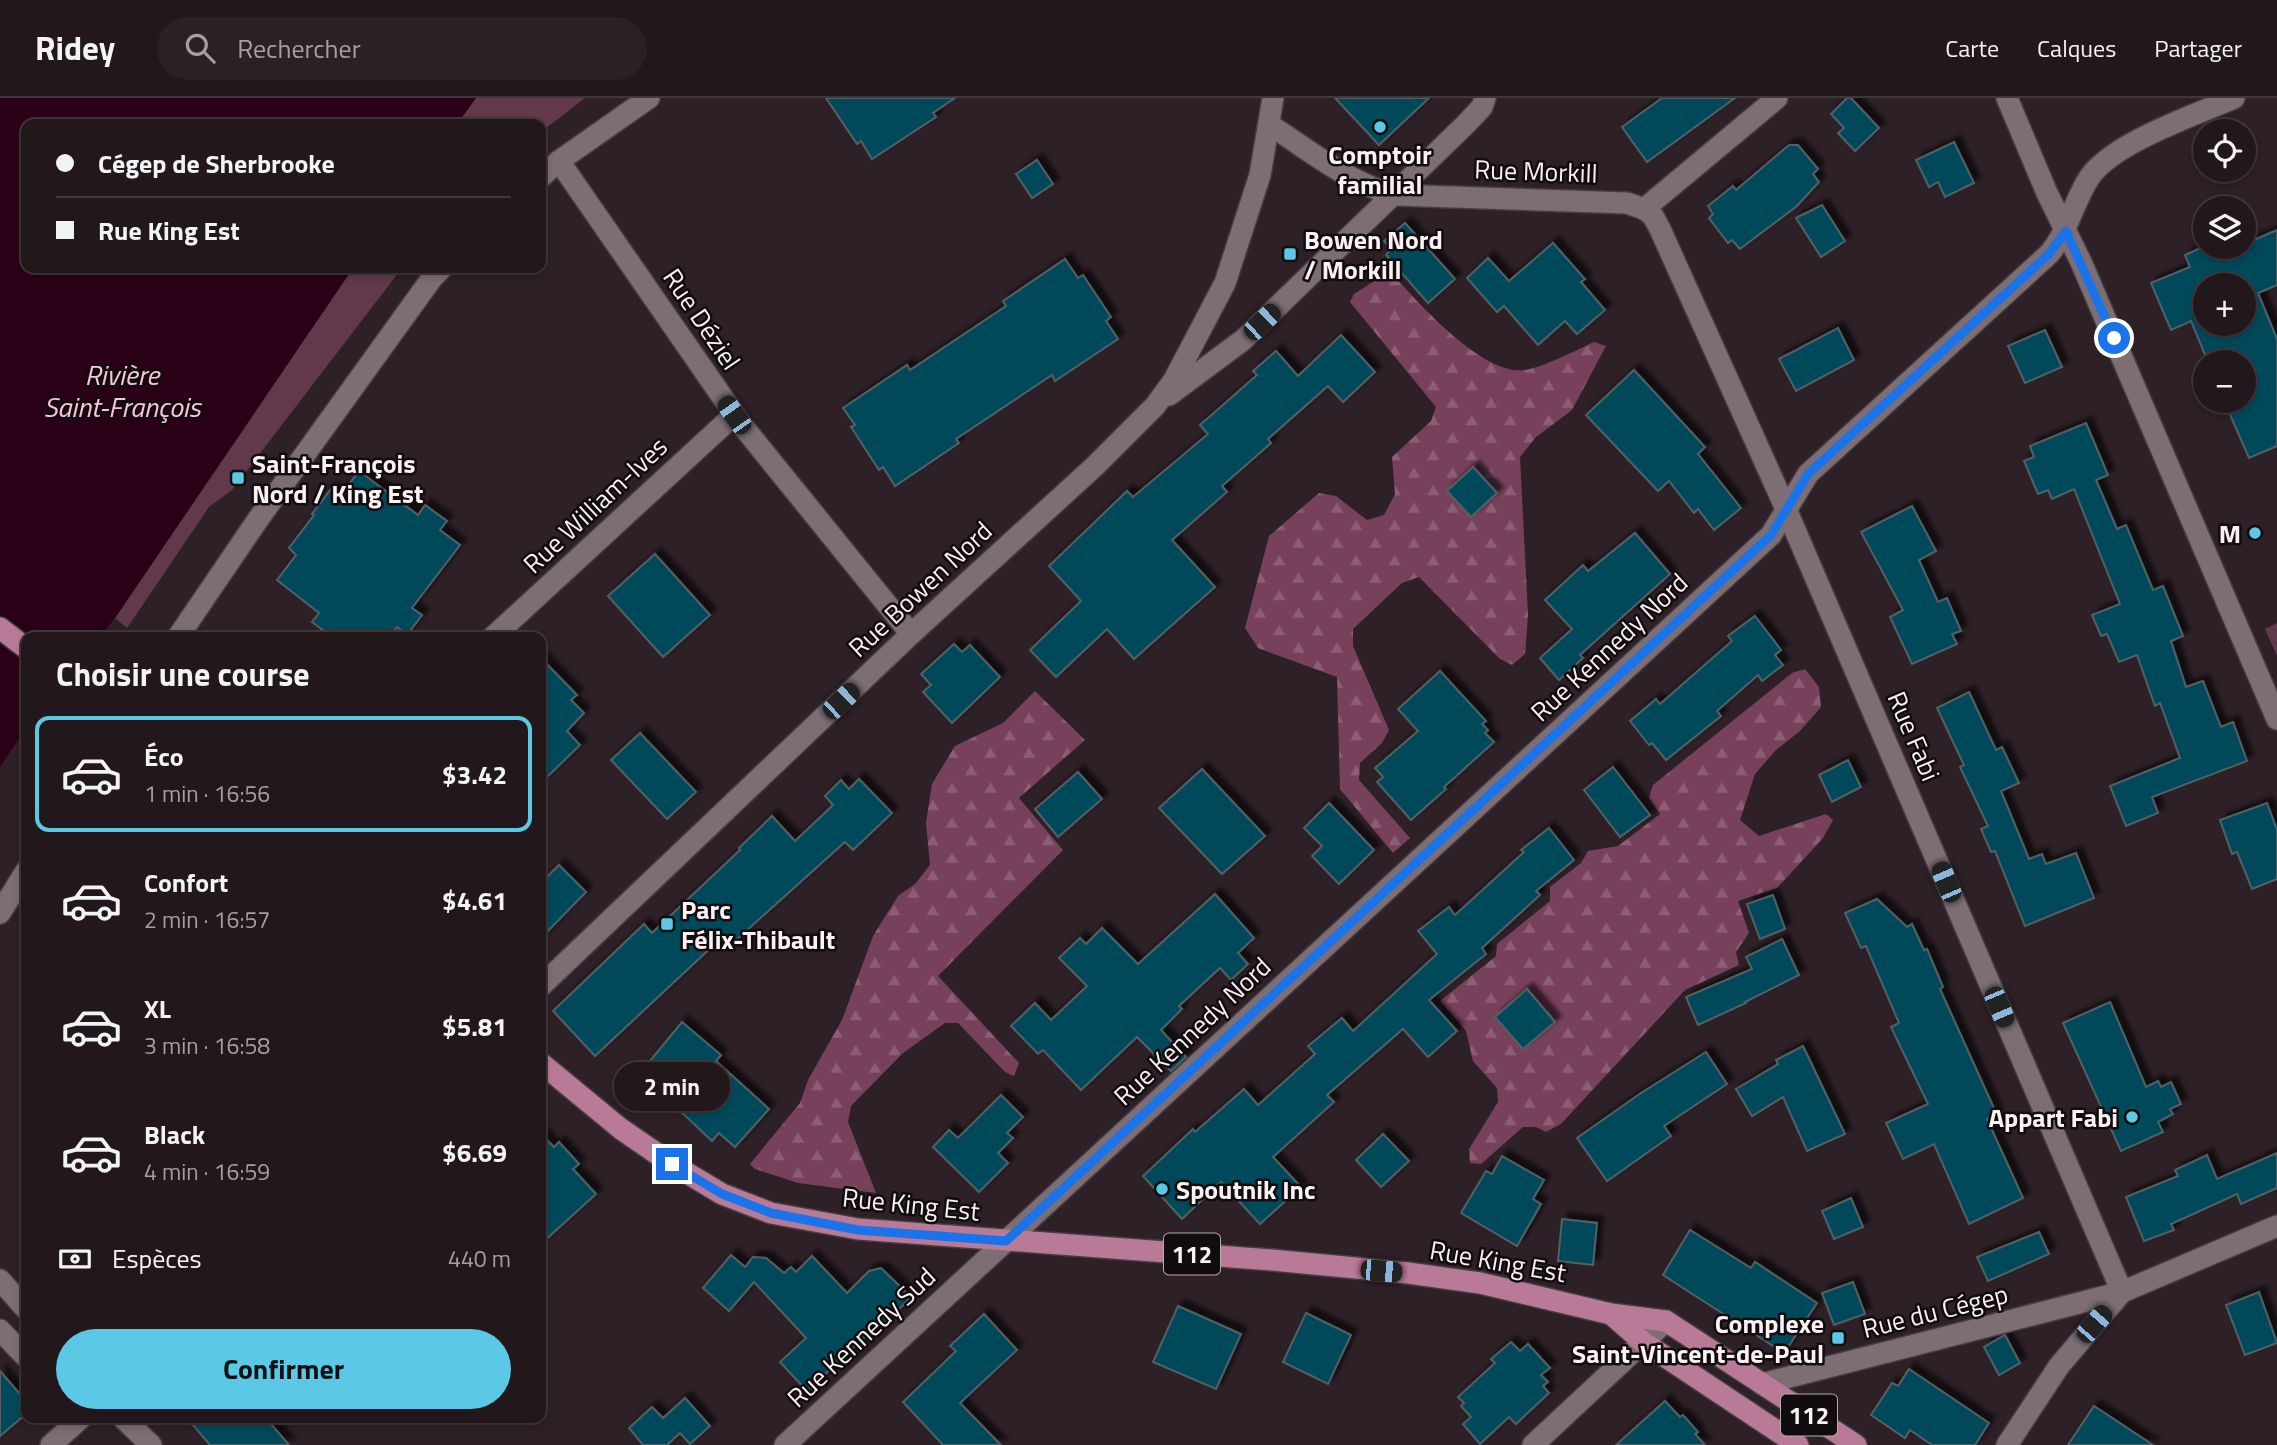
<!DOCTYPE html>
<html lang="fr">
<meta charset="utf-8">
<style>
:root{--surface:#22181c;--page:#2a2125;--text:#f1f3f6;--muted:#a2a0a3;--line:#3f373b;--accent:#5bc8e6}
body{margin:0;font-family:"Titillium Web",sans-serif;background:var(--page);color:var(--text);height:100vh;display:flex;flex-direction:column;font-size:26px;white-space:nowrap}
*{box-sizing:border-box;margin:0}
p{font-size:23px;color:var(--muted)}
.icon{flex:none;width:38px;height:38px;fill:none;stroke:currentColor;stroke-width:2;stroke-linecap:round;stroke-linejoin:round}
.map{position:relative;flex:1;overflow:hidden}
.panel{position:absolute;left:21px;top:534px;width:525px;height:791px;display:flex;flex-direction:column;background:var(--surface);border-radius:14px;box-shadow:0 4px 10px #0003,0 0 0 2px var(--line)}
.panel>*{flex:none}
.guide{position:absolute;left:21px;top:21px;width:525px;height:154px;border-radius:14px;box-shadow:0 4px 10px #0003,0 0 0 2px var(--line);display:grid;align-content:center;height:154px;padding:0 35px;background:var(--surface)}
.controls{position:absolute;left:2193px;top:21px;display:grid;gap:14px}
.controls a{display:grid;place-items:center;width:63px;height:63px;border-radius:50%;background:var(--surface);box-shadow:0 4px 10px #0003,0 0 0 2px var(--line);font-size:35px}
.end{position:absolute;width:32px;height:32px;margin:-16px;border:9px solid #1a73e8;background:#fff;box-shadow:0 0 0 4px #fff}
.from{border-radius:50%}
.bubble{position:absolute;height:49px;border-radius:24px;background:var(--surface);box-shadow:0 4px 10px #0003,0 0 0 2px var(--line);font-size:23px;font-weight:700;line-height:49px;text-align:center}
.car{position:absolute;width:21px;height:42px;margin:-21px -10px;border-radius:9px;box-shadow:0 0 5px 2px #0007;background:linear-gradient(#222 24%,#8ab4d8 0 40%,#222 0 76%,#8ab4d8 0 86%,#222 0)}
.guide b{display:flex;align-items:center;gap:24px;height:66px;font-size:26px}
.guide b+b{border-top:2px solid var(--line)}
.guide i{width:18px;height:18px;background:var(--text)}
ul{padding:0;list-style:none}
li{display:flex;align-items:center;gap:21px;height:116px;margin:0 14px 10px;padding:0 21px;border:4px solid transparent;border-radius:14px}
li div{flex:1}
li b{display:block;font-size:26px}
li em{font-style:normal;font-weight:700}
li.active{border-color:var(--accent)}
li>.icon{width:63px;height:63px;stroke-width:1.5}
h2{padding:0 35px;font-size:32px;line-height:84px}
.pay{display:flex;align-items:center;gap:18px;height:77px;padding:0 35px;font-size:26px}
.pay p{margin-inline-start:auto}
.action{display:flex;gap:14px;margin-top:auto;padding:14px 35px}
.action a{flex:1;height:80px;border-radius:42px;background:var(--accent);color:#111;font-size:28px;font-weight:700;line-height:80px;text-align:center}
header{display:flex;align-items:center;gap:42px;box-sizing:border-box;height:98px;padding:0 35px;background:var(--surface);border-bottom:2px solid var(--line)}
header strong{font-size:33px}
nav{display:flex;gap:38px;margin-inline-start:auto;font-size:24px}
.search{width:490px;height:63px;background:var(--page);display:flex;align-items:center;gap:18px;box-sizing:border-box;padding:0 24px;border-radius:38px;color:var(--muted);font-size:26px}
.map>svg:first-child{display:block}
.forest{fill:url(#forest-firs)}
.park{fill:#61394b}
.water{fill:#2a0017}
.building{fill:#044a5a;stroke:#516166;stroke-width:2;fill-rule:evenodd;filter:url(#shadow)}
.lines{fill:none;stroke-linecap:round;stroke-linejoin:round}
.minor-casing{stroke:#473d41;stroke-width:24}
.major-casing{stroke:#473d41;stroke-width:24}
.minor{stroke:#7d6e74;stroke-width:21}
.major{stroke:#b97a97;stroke-width:21}
.route{stroke:#1a73e8;stroke-width:9}
.poi-dot{fill:#5bc8e6;stroke:#110c0e;stroke-width:2.5}
.labels{text-anchor:middle;dominant-baseline:central;stroke-width:5;stroke-linejoin:round;paint-order:stroke}
.shield{fill:#110c0e;stroke:#b4acaf;stroke-width:2}
.shield-label{font-size:24px;font-weight:bold;fill:#faf1f4}
.poi-label{font-size:26px;font-weight:bold;fill:#faf1f4;stroke:#110c0e;text-anchor:start}
.street-label{font-size:26px;fill:#faf1f4;stroke:#110c0e}
.water-label{font-size:28px;font-style:italic;fill:#fbc4dc;stroke:#110c0e}
</style>
<header>
<strong>Ridey</strong>
<div class="search"><svg class="icon" aria-label="search" viewBox="0 0 24 24"><circle cx="10" cy="10" r="6"/><path d="M15 15l6 6"/></svg>Rechercher</div>
<nav><a>Carte</a><a>Calques</a><a>Partager</a></nav>
</header>
<div class="map">
<svg width="2277" height="1347" viewBox="0 0 2277 1347">
<defs>
<pattern id="forest-firs" width="22" height="20" patternUnits="userSpaceOnUse" patternTransform="scale(1.75)"><rect width="22" height="20" fill="#78415b"/><path d="M5 1l3.5 6h-7zM16 11l3.5 6h-7z" fill="#8c5d73"/></pattern>
<filter id="shadow"><feDropShadow dx="6" dy="-6" stdDeviation="2" flood-color="#0009"/></filter>
</defs>
<rect width="100%" height="100%" fill="#2d2026"/>
<g class="forest">
<path d="M1390,173c26,30 93,105 134,99 19,-2 52,-20 70,-28l12,4 -34,64 -37,28 -15,19 8,158 -3,39 -13,11 -12,-6 -81,-82 -17,6 -49,46v17l36,84 -7,13 -22,20 -1,17 51,58 -17,15 -53,-64 -3,-112 -79,-29 -13,-20 24,-92 50,-43 17,3 31,24 17,-5 11,-21 -3,-37 39,-36 5,-14 -86,-105 4,-8z"/>
<path d="M1805,571l14,18 2,20 -21,24 -24,19 -21,24 -15,46 19,16 67,-22 7,6 -10,18 -46,50 -39,13 11,32 -13,19 3,13 -54,25 -124,134 -15,8 -10,-5h-13l-42,37 -11,-1 -1,-14 29,-47 -1,-14 -24,-27 -7,-30 -26,-30 56,-45 1,-12 53,-43v-14l31,-24 7,-12 30,-5 42,-32 -11,-16 4,-13 139,-112z"/>
<path d="M1035,593l50,49 -66,58 44,52 -125,126 81,87 -5,13 -9,-4 -47,-49h-13l-42,30 -52,53 -3,16 28,71 -78,-10 -43,-14 -5,-5 50,-61 8,-23 34,-60 31,-84 25,-40 17,-12 15,-19 -4,-42 6,-39 23,-38 48,-23z"/>
</g>
<g class="park">
<path d="M476,0h109l-44,34v-8h-84z"/>
<path d="M353,170h49l-170,222 -23,17 -82,121 -12,-10z"/>
<path d="M2277,525v33l-12,-27z"/>
</g>
<path class="water" d="M0,0h476l-19,26h-431v144h327l-238,350 -15,19h-74v91l-26,39z"/>
<g class="building">
<path d="M826,0h129l-22,15 3,4 -64,42 -11,-18 -4,3z"/>
<path d="M1335,0h94l-50,47z"/>
<path d="M1662,0h73l-88,64 -25,-35z"/>
<path d="M1847,0h4l28,30 -24,23 -17,-18 6,-5 -13,-14z"/>
<path d="M1954,44l20,41 -29,14 -7,-15 -9,5 -13,-27z"/>
<path d="M1789,47h9l20,24 -5,5 6,8 -22,24 -57,43 -8,-9 -4,3 -19,-25 4,-4 -5,-8 25,-20 3,4z"/>
<path d="M1037,62l16,24 -21,14 -16,-24z"/>
<path d="M1822,107l23,36 -24,16 -25,-39z"/>
<path d="M1405,125l50,56 -27,24 -42,-48 5,-6 -7,-8z"/>
<path d="M2277,132v55l-19,8 19,46v107l-28,12 -25,-57h20v-39h-36l-17,-41 -20,9 -20,-47 39,-16 -5,-12 20,-9 7,1 4,9 21,-9h7v-3zM2205,187h39v39h-39z"/>
<path d="M1553,145l32,36 -4,3 24,28 -28,24 -12,-13 -27,24 -34,-39 -7,6 -30,-34 21,-20 21,23z"/>
<path d="M1065,161l13,19 5,-3 28,42 -5,4 12,18 -63,42 -3,-6 -96,64 3,4 -64,43 -12,-19 -4,3 -28,-43 4,-2 -12,-17 64,-43 3,5 96,-64 -3,-5z"/>
<path d="M1838,230l16,32 -58,31 -17,-32z"/>
<path d="M2045,232l17,37 -37,16 -17,-37z"/>
<path d="M1341,237l34,37 -32,30 -15,-16 -60,53 3,4 -49,43 5,6 -55,48 43,47 -81,72 -27,-30 -51,48 -26,-27 51,-49 -32,-35 78,-75 6,6 75,-63 -8,-9 57,-50 -4,-4 23,-20 22,25z"/>
<path d="M1634,272l71,77 -7,7 43,54 -27,22 -16,-21 -4,4 -25,-32 -11,10 -72,-76z"/>
<path d="M2086,325l22,52 -12,5 21,49 9,-4 27,65 10,-4 20,50 -12,5 15,46 17,-6 18,46 12,-5 14,39 -95,36 6,16 -32,13 -16,-40 70,-28 -20,-55 -5,3 -18,-51 -18,7 -12,-28 -6,2 -9,-21 28,-11 -46,-115 -22,10 -4,-9 -10,4 -14,-33 10,-4 -4,-11z"/>
<path d="M1473,369l24,26 -26,24 -24,-26z"/>
<path d="M359,373l59,44 7,-10 22,16 -7,9 20,15 -48,63 10,7 -15,20 -10,-8 -7,10h-58l-20,-15 7,-9 -42,-33 19,-25 -7,-7 25,-33 -2,-1 19,-25 9,7z"/>
<path d="M1912,408l24,45 -17,9 19,42 9,-4 14,33 -9,3 5,10 -45,20 -22,-47 13,-7 -42,-78z"/>
<path d="M1635,435l35,41 -90,81 3,3 -24,22 -19,-22 32,-29 -27,-29 38,-35 5,6z"/>
<path d="M655,456l55,61 -47,42 -55,-61z"/>
<path d="M1755,518l26,34 -6,5 8,10 -21,16 -4,-6 -41,36 4,5 -55,44 -14,-17 -3,2 -19,-24 26,-22 4,5 72,-63 -4,-5z"/>
<path d="M954,546l8,8 8,-7 30,32 -48,46 -29,-31 8,-7 -10,-11z"/>
<path d="M541,560l36,37 -6,5 13,13 -17,18 13,14 -39,38z"/>
<path d="M1440,573l46,50 -4,3 6,6 -3,3 9,9 -50,45 2,2 -35,31 -34,-38 6,-5 -8,-9 43,-37 -20,-22z"/>
<path d="M1969,594l27,58 6,-3 17,36 -18,8 28,68 13,-5 4,10 30,-11 18,45 -69,28 -30,-75 -4,1 -10,-23 7,-3 -28,-59 4,-2 -27,-57z"/>
<path d="M640,635l56,59 -29,27 -56,-59z"/>
<path d="M1848,662l13,27 -29,15 -13,-27z"/>
<path d="M1613,669l37,48 -30,22 -36,-47z"/>
<path d="M1202,671l63,67 -43,38 -63,-66z"/>
<path d="M1078,674l24,27 -44,38 -23,-28z"/>
<path d="M859,681l33,34 -39,37 -8,-8 -120,108 -8,-8 -122,114 -42,-45 91,-87 8,9 88,-83 -1,-2 33,-32 23,25 38,-36 -8,-9 16,-16 8,9z"/>
<path d="M1329,705l45,47 -35,34 -27,-28 10,-10 -18,-18z"/>
<path d="M2267,705l10,27v49l-25,10 -15,-37 -5,2 -12,-34z"/>
<path d="M1549,730l25,32 -38,31 4,4 -58,53 4,6 -57,46 28,31 -29,26 -25,-28 -76,66 7,7 -61,55 28,30 -41,37 -39,-42 -39,37 -39,-43 50,-47 2,3 49,-43 14,16 57,-51 -7,-8 34,-28 11,13 84,-77 -19,-23 31,-24 6,8 69,-63 -3,-2z"/>
<path d="M559,767l27,27 -45,46v-55z"/>
<path d="M1215,796l39,44 -16,15 10,11 -17,16 -11,-12 -41,38 3,3 -21,21 25,27 -15,14 -34,-34 -56,53 -38,-40 -5,4 -27,-28 24,-23 16,17 36,-34 -28,-28 21,-20 6,6 16,-16 36,36z"/>
<path d="M1773,797l12,34 -25,10 -13,-35z"/>
<path d="M1877,801l30,28 5,-3 12,26 3,-1 16,38 -3,2 57,126 -10,4 36,79 -54,26 -35,-80 -31,15 -17,-36 42,-19 -37,-77 8,-4 -33,-77 -5,2 -16,-35z"/>
<path d="M1782,841l17,36 -54,27 1,1 -48,22 -12,-28 66,-28 -6,-12z"/>
<path d="M1527,891l28,33 -32,27 -28,-32z"/>
<path d="M2110,904l36,85 12,-6 3,6 10,-5 10,22 -11,5 3,5 -15,8 5,10 -42,19 -58,-128z"/>
<path d="M682,924l39,33 -5,6 53,48 -34,38 -16,-14 -7,8 -35,-33 -3,4 -39,-33z"/>
<path d="M1803,948l42,88 -38,17 -24,-54 -31,19 -16,-27 42,-25 -2,-4z"/>
<path d="M1706,954l21,32 -63,42 7,10 -64,45 -30,-43 64,-45z"/>
<path d="M1001,997l22,22 -16,16 6,5 -15,15 10,10 -29,29 -46,-45 16,-17 9,8z"/>
<path d="M541,1036l13,13 5,-5 20,22 -6,5 23,25 -55,50z"/>
<path d="M1383,1036l26,27 -28,26 -25,-27z"/>
<path d="M2277,1055v35l-36,16 -4,-10 -66,30 3,6 -30,11 -18,-44 52,-21 -3,-6 32,-15 10,24z"/>
<path d="M1502,1058l42,24 -11,19 8,5 -24,42 -56,-33 25,-42 6,3z"/>
<path d="M1851,1100l12,29 -29,12 -12,-28z"/>
<path d="M1562,1121l35,4 -4,42 -35,-4z"/>
<path d="M1690,1132l61,38 4,-6 62,41 -33,50 -121,-78z"/>
<path d="M2039,1134l10,22 -61,27 -11,-24z"/>
<path d="M731,1157l14,12 8,-10 13,1 18,15 7,-6 5,5 16,-16 35,37 22,-22 12,-3 30,29 -40,41 -3,-4 -61,57 -27,-29 26,-24 -52,-56 -25,29 -26,-23z"/>
<path d="M1853,1184l12,32 -31,11 -12,-32z"/>
<path d="M2259,1194l18,51 -32,12 -19,-50z"/>
<path d="M1178,1208l63,28 -25,55 -63,-27z"/>
<path d="M1306,1215l45,22 -23,49 -45,-22z"/>
<path d="M984,1216l33,36 -57,53 41,42h-58l-40,-43 53,-51 -6,-5z"/>
<path d="M2005,1237l15,28 -21,12 -15,-28z"/>
<path d="M1511,1244l9,9 8,-7 22,24 -9,7 7,7 -5,4 6,7 -33,31 -7,-7 -29,27 -17,-20 8,-7 -10,-11 3,-3 -6,-6 37,-34 -4,-4z"/>
<path d="M1909,1271l80,54 -14,22h-43l-22,-15 -5,8 -34,-23 21,-32 6,3z"/>
<path d="M0,1273l26,30v13l-26,22z"/>
<path d="M685,1300l25,28 -20,18 -10,-11 -13,12h-24l-14,-17 23,-21 11,11z"/>
<path d="M1665,1303l15,16 3,-2 15,17 -3,2 10,11h-89z"/>
<path d="M2094,1308l59,39h-85z"/>
<path d="M187,1320h79l23,27h-79z"/>
</g>
<g class="lines">
<g class="minor-casing">
<g id="minor">
<path d="M2007,0l40,95 34,69 196,457"/>
<path d="M1270,27c40,26 79,58 125,70l232,8 17,6 133,-111"/>
<path d="M559,63l182,263 170,210"/>
<path d="M541,79l18,-16 90,-63"/>
<path d="M1644,111l9,7 7,13 126,280 336,783"/>
<path d="M1169,297l74,-55 223,-216 16,-17 3,-9"/>
<path d="M178,539l81,-119 173,-240 10,-10"/>
<path d="M493,539l241,-222"/>
<path d="M0,815l26,-42"/>
<path d="M541,888l370,-352 184,-168 60,-60 19,-26 51,-97 35,-108 13,-77"/>
<path d="M0,1182l26,29"/>
<path d="M0,1232l26,27"/>
<path d="M1762,1286l360,-92 155,-66"/>
<path d="M123,1320l28,27"/>
<path d="M51,1347l30,-27"/>
<path d="M785,1347l986,-910 37,-61 241,-220c19,-22 24,-51 40,-76 23,-35 106,-63 145,-80"/>
<path d="M1533,1347l133,-124"/>
<path d="M2007,1347l52,-79 63,-74"/>
</g>
</g>
<g class="major-casing">
<g id="major">
<path d="M0,530l26,20"/>
<path d="M541,965l80,66 51,35 50,30 49,19 87,16 414,31 136,13 72,10 131,31 55,7 190,124"/>
<path d="M1611,1216l32,28 155,103"/>
</g>
</g>
<use href="#minor" class="minor"/>
<use href="#major" class="major"/>
</g>
<g class="lines">
<path class="route" d="M672,1066l50,30 49,19 87,17 148,11 765,-706 37,-61 241,-220 17,-23 48,107"/>
</g>
<g class="poi-dot">
<circle cx="1380" cy="29" r="7"/>
<rect x="1283" y="149" width="14" height="14" rx="3.5"/>
<rect x="231" y="373" width="14" height="14" rx="3.5"/>
<circle cx="2255" cy="435" r="7"/>
<rect x="660" y="819" width="14" height="14" rx="3.5"/>
<circle cx="2132" cy="1019" r="7"/>
<circle cx="1162" cy="1091" r="7"/>
<rect x="1831" y="1233" width="14" height="14" rx="3.5"/>
</g>
<g class="labels">
<g class="shield">
<rect x="1164" y="1135.5" width="56" height="41" rx="5"/>
<rect x="1781" y="1296.5" width="56" height="41" rx="5"/>
</g>
<g class="shield-label">
<text x="1192" y="1156">112</text>
<text x="1809" y="1317">112</text>
</g>
<g class="poi-label">
<text x="1380" y="56" text-anchor="middle">Comptoir<tspan x="1380" dy="30">familial</tspan></text>
<text x="1304" y="141">Bowen Nord<tspan x="1304" dy="30">/ Morkill</tspan></text>
<text x="252" y="365">Saint-François<tspan x="252" dy="30">Nord / King Est</tspan></text>
<text x="2241" y="435" text-anchor="end">M</text>
<text x="681" y="811">Parc<tspan x="681" dy="30">Félix-Thibault</tspan></text>
<text x="2118" y="1019" text-anchor="end">Appart Fabi</text>
<text x="1176" y="1091">Spoutnik Inc</text>
<text x="1824" y="1225" text-anchor="end">Complexe<tspan x="1824" dy="30">Saint-Vincent-de-Paul</tspan></text>
</g>
<g class="street-label">
<text transform="translate(1536 73) rotate(2)">Rue Morkill</text>
<text transform="translate(702 221) rotate(56)">Rue Déziel</text>
<text transform="translate(595 407) rotate(-43)">Rue William-Ives</text>
<text transform="translate(920 491) rotate(-43)">Rue Bowen Nord</text>
<text transform="translate(1609 549) rotate(-43)">Rue Kennedy Nord</text>
<text transform="translate(1914 638) rotate(67)">Rue Fabi</text>
<text transform="translate(1192 933) rotate(-43)">Rue Kennedy Nord</text>
<text transform="translate(911 1106) rotate(6)">Rue King Est</text>
<text transform="translate(1498 1163) rotate(10)">Rue King Est</text>
<text transform="translate(1935 1213) rotate(-14)">Rue du Cégep</text>
<text transform="translate(861 1239) rotate(-43)">Rue Kennedy Sud</text>
</g>
<g class="water-label">
<text x="122" y="276">Rivière<tspan x="122" dy="32">Saint-François</tspan></text>
</g>
</g>
</svg>
<div class="controls">
<a><svg class="icon" aria-label="locate" viewBox="0 0 24 24"><circle cx="12" cy="12" r="6"/><path d="M12 2v4M12 18v4M2 12h4M18 12h4"/></svg></a>
<a><svg class="icon" aria-label="layers" viewBox="0 0 24 24"><path d="M12 4l9 5-9 5-9-5zM3 14l9 5 9-5"/></svg></a>
<a>+</a>
<a>−</a>
</div>
<i class="end from" style="left:2114px;top:240px"></i>
<i class="end" style="left:672px;top:1066px"></i>
<div class="bubble" style="left:614px;top:964px;width:116px">2 min</div>
<i class="car" style="left:1262px;top:224px;rotate:46deg"></i>
<i class="car" style="left:734px;top:317px;rotate:325deg"></i>
<i class="car" style="left:841px;top:603px;rotate:46deg"></i>
<i class="car" style="left:1946px;top:784px;rotate:337deg"></i>
<i class="car" style="left:1999px;top:909px;rotate:157deg"></i>
<i class="car" style="left:1381px;top:1173px;rotate:95deg"></i>
<i class="car" style="left:2094px;top:1226px;rotate:41deg"></i>
<div class="guide">
<b><i class="from"></i>Cégep de Sherbrooke</b>
<b><i></i>Rue King Est</b>
</div>
<section class="panel">
<h2>Choisir une course</h2>
<ul>
<li class="active"><svg class="icon" aria-label="car" viewBox="0 0 24 24"><path d="M5 17H2v-5l4-1 3-4h7l3 4 3 1v5h-3M9 17h6M6 11h13"/><circle cx="7" cy="17" r="2"/><circle cx="17" cy="17" r="2"/></svg><div><b>Éco</b><p>1 min · 16:56</p></div><em>$3.42</em></li>
<li><svg class="icon" aria-label="car" viewBox="0 0 24 24"><path d="M5 17H2v-5l4-1 3-4h7l3 4 3 1v5h-3M9 17h6M6 11h13"/><circle cx="7" cy="17" r="2"/><circle cx="17" cy="17" r="2"/></svg><div><b>Confort</b><p>2 min · 16:57</p></div><em>$4.61</em></li>
<li><svg class="icon" aria-label="car" viewBox="0 0 24 24"><path d="M5 17H2v-5l4-1 3-4h7l3 4 3 1v5h-3M9 17h6M6 11h13"/><circle cx="7" cy="17" r="2"/><circle cx="17" cy="17" r="2"/></svg><div><b>XL</b><p>3 min · 16:58</p></div><em>$5.81</em></li>
<li><svg class="icon" aria-label="car" viewBox="0 0 24 24"><path d="M5 17H2v-5l4-1 3-4h7l3 4 3 1v5h-3M9 17h6M6 11h13"/><circle cx="7" cy="17" r="2"/><circle cx="17" cy="17" r="2"/></svg><div><b>Black</b><p>4 min · 16:59</p></div><em>$6.69</em></li>
</ul>
<div class="pay"><svg class="icon" aria-label="cash" viewBox="0 0 24 24"><path d="M3 7h18v10H3z"/><circle cx="12" cy="12" r="2"/></svg>Espèces<p>440 m</p></div>
<div class="action"><a>Confirmer</a></div>
</section>
</div>
